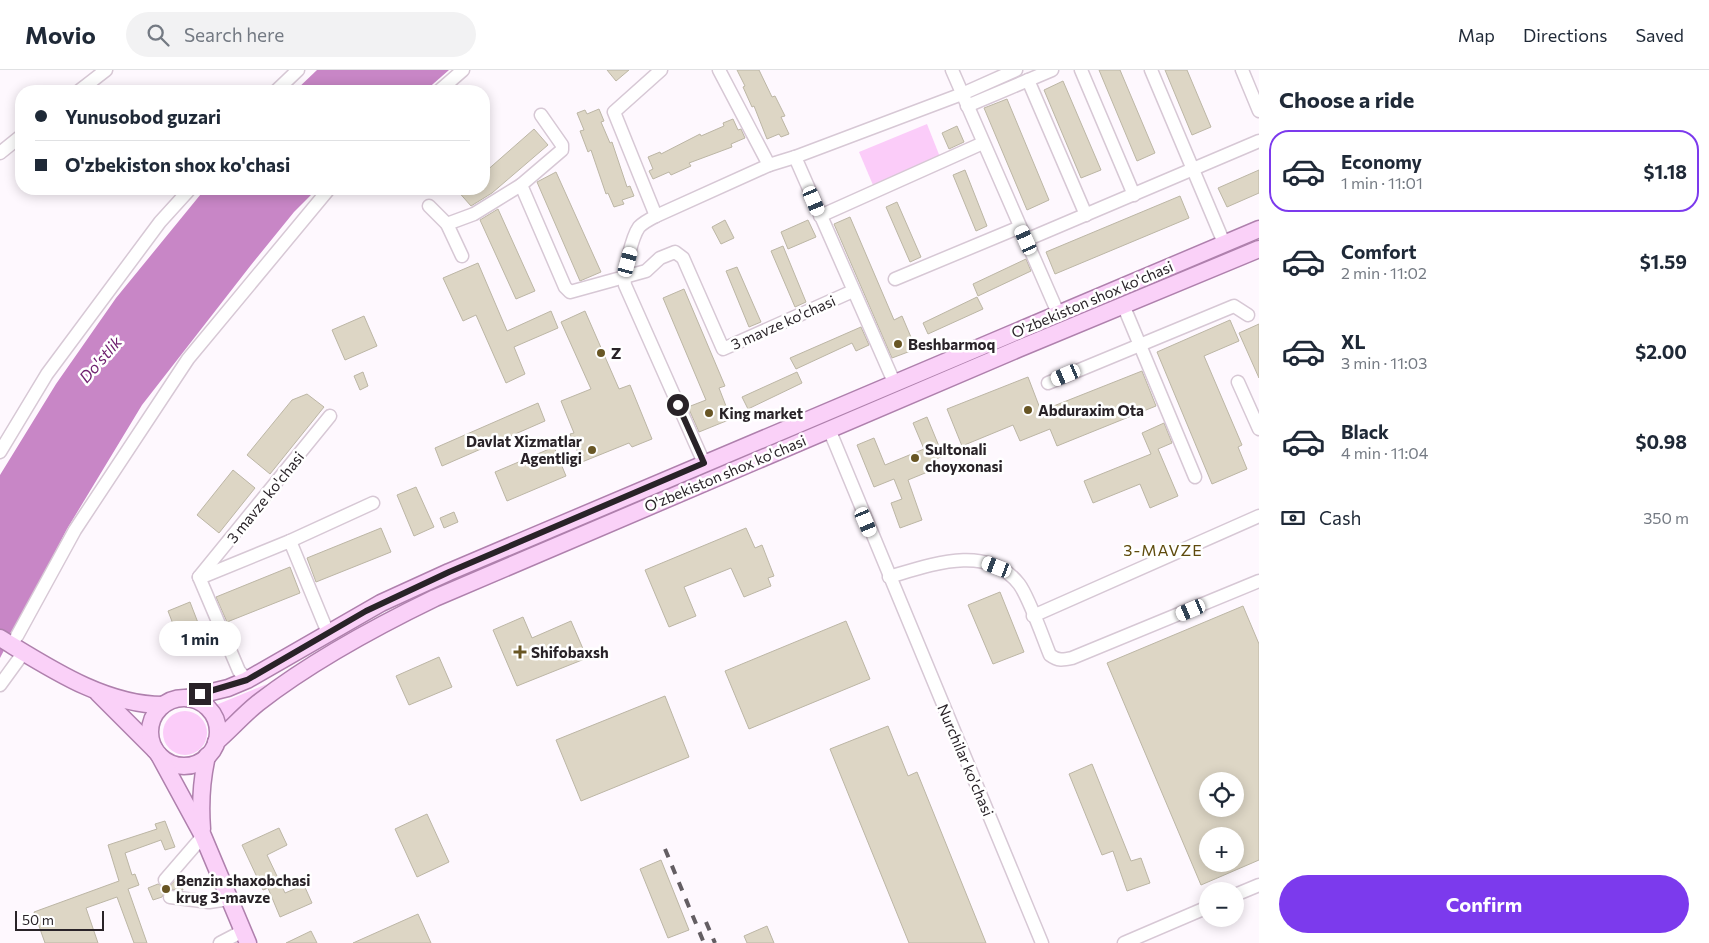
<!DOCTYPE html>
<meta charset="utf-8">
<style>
:root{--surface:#fff;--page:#f2f2f3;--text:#1f2937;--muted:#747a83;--line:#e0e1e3;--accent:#7c3aed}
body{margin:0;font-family:Commissioner,sans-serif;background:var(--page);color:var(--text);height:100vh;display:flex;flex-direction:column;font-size:19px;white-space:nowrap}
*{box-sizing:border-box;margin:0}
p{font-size:16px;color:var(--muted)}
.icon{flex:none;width:28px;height:28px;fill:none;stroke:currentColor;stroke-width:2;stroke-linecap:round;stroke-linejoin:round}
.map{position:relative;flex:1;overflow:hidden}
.sheet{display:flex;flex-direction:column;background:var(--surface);width:450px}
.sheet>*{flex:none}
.guide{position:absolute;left:15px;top:15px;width:475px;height:110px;border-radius:20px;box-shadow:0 2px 12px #0003;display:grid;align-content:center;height:110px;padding:0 20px;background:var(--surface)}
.tools{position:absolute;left:1199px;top:702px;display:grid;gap:10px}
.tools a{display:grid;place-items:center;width:45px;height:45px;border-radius:50%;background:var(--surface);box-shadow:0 2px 12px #0003;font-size:25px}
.scale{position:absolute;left:15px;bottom:12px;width:89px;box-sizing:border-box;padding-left:5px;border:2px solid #292328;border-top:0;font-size:14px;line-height:18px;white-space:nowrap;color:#292328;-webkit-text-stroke:4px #fff;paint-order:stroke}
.end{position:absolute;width:22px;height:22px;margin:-11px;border:6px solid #292328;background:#fff;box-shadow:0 0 0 2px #fff}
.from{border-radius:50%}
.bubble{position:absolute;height:35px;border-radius:18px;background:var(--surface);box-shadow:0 2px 12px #0003;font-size:16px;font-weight:700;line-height:35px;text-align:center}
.car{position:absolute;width:15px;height:30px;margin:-15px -8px;border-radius:6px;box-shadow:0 0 4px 1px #0007;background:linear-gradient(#fff 24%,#345 0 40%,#fff 0 76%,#345 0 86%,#fff 0)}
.guide b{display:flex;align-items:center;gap:18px;height:48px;font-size:19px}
.guide b+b{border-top:1px solid var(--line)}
.guide i{width:12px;height:12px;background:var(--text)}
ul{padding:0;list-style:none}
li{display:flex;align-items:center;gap:15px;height:82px;margin:0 10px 8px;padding:0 10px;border:2px solid transparent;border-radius:20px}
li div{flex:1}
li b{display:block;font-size:19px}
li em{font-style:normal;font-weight:700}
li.current{border-color:var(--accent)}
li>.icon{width:45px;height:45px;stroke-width:1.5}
h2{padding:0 20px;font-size:22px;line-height:60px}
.pay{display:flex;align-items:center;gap:12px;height:55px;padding:0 20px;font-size:19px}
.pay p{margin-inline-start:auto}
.cta{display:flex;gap:10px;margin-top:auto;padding:10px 20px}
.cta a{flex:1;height:58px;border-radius:30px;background:var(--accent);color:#fff;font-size:20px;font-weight:700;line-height:58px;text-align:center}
header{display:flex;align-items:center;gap:30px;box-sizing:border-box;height:70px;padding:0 25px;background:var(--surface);border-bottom:1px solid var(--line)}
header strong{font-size:24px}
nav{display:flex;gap:28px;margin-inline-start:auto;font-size:18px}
.search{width:350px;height:45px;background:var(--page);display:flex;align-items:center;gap:12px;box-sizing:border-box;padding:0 18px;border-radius:28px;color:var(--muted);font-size:19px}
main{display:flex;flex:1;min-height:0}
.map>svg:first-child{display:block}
.green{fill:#fbccf9}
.water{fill:#c886c6}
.building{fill:#ddd6c5;stroke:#bcb6a5;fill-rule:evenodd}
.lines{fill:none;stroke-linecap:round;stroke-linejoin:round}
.minor-casing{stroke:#d7c8d5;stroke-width:15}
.major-casing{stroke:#af80ad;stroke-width:19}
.minor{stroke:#fff;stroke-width:12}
.major{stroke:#fad1f8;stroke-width:16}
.rail{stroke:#645e63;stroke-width:4;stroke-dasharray:9 9;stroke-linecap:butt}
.route{stroke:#292328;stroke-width:6}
.poi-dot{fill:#685624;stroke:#fff;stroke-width:2}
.labels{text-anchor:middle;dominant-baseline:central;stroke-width:5;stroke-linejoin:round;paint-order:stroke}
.street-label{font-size:15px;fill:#292328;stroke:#fff}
.poi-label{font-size:15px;font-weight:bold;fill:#292328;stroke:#fff;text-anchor:start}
.water-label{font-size:16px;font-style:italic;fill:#702170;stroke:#fff}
.neighbourhood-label{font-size:16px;letter-spacing:1px;fill:#5f4b0d;stroke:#fff}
</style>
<header>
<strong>Movio</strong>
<div class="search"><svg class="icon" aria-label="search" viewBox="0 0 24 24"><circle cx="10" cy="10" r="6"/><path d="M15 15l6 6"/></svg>Search here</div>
<nav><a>Map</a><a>Directions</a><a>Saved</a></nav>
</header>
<main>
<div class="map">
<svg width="1259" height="873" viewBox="0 0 1259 873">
<rect width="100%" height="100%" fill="#fef8fe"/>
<g class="green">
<path d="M927,54l13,33 -67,28 -14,-33z"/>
<path d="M267,614l-43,39 -8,-18z"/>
<circle cx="185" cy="663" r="22"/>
</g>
<g class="water">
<path d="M317,0h132l-24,21h-130z"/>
<path d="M205,119h112l-23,23 -43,53 -109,140 -75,124 -67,129v-183l56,-91 60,-86z"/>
</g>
<g class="building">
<path d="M607,0h22l-13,11z"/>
<path d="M737,0h22l13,27 3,-1 10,20 -4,1 8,17 -8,3 -2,-3 -12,5 -13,-33 -2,1 -9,-20 2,-1z"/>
<path d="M1099,0h21l35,83 -18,8z"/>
<path d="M1165,0h22l24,57 -19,8z"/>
<path d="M1063,11l38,89 -20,8 -37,-88z"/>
<path d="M1007,29l42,101 -22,10 -43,-102z"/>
<path d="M599,39l5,12 -3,1 9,21 2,-1 15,45 3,-1 4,10 -12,4 2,4 -10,3 -6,-14 -2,1 -15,-44 -3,2 -8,-21 4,-1 -7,-17 8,-3 2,4z"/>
<path d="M733,49l5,11 3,-1 4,9 -14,6 1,3 -43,16 2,3 -20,9 -2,-3 -16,7 -4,-8 4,-2 -5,-12 12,-5 1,2 39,-20 1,2 23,-10 -1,-3z"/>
<path d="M957,56l7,16 -15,7 -7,-16z"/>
<path d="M534,59l14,16 -56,48 -21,13 -15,-17h28v-16z"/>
<path d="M965,100l22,56 -11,5 -23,-56z"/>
<path d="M1259,100v23l-32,14 -9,-19z"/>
<path d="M556,102l45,100 -21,9 -43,-99z"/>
<path d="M1180,126l9,22 -134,56 -9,-22z"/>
<path d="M897,132l24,55 -11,5 -24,-55z"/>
<path d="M498,139l37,82 -19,8 -36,-79z"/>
<path d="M850,147l44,103 8,-4 14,33 -24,9 -58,-134z"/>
<path d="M725,150l9,18 -13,6 -9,-17z"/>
<path d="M808,150l8,17 -28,12 -7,-17z"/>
<path d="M783,176l23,56 -11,5 -24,-56z"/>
<path d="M1026,189l5,12 -53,25 -5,-12z"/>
<path d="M478,193l29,68 44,-20 7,17 -44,19 11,27 -19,9 -30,-68 -13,6 -20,-43z"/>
<path d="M737,197l24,55 -12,5 -23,-56z"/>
<path d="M684,219l41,97 -6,2 12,31 -32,13 -11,-25 18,-7 -43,-102z"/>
<path d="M977,227l6,12 -55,25 -5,-11z"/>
<path d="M585,241l34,78 11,-4 22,54 -20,8 -3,-4 -47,19 -12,-28 4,-1 -13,-32 30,-12 -30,-67z"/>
<path d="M364,246l13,30 -32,14 -13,-30z"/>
<path d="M1230,250l9,21 -35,15 38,89 -4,2 9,22 -35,15 -55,-132z"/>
<path d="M1259,254v54l-20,-45z"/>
<path d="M861,257l8,18 -13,6 -4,-8 -56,26 -6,-11z"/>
<path d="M1142,301l14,35 -99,40 -7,-17 -30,12 -7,-16 -51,21 -15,-37 81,-32 13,34z"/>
<path d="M363,302l5,14 -8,4 -6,-14z"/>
<path d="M797,302l5,11 -54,26 -6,-12z"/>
<path d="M307,324l17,13 -54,67 -23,-19 45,-55z"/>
<path d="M538,333l7,18 -103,45 -7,-18z"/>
<path d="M927,347l16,39 -16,7 3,8 -22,9 14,40 -22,8 -9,-25 11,-4 -8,-20 -20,8 -17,-42 17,-7 11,27 39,-16 -11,-26z"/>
<path d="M1164,353l8,20 -14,6 20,47 -28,12 -10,-24 -47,19 -9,-22 67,-27 -9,-21z"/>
<path d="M554,377l12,29 -59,25 -12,-29z"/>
<path d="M233,400l22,18 -36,45 -22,-18z"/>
<path d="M416,417l18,40 -20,9 -17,-41z"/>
<path d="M454,442l4,10 -14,6 -4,-10z"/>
<path d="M381,458l10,24 -75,30 -9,-24z"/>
<path d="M746,458l9,20 7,-3 12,31 -6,2 3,8 -27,11 -13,-29 -47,19 12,29 -27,11 -24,-57z"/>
<path d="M290,497l10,26 -73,29 -11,-25z"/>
<path d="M1000,522l24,60 -31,12 -25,-59z"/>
<path d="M190,532l10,26 -22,9 -10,-26z"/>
<path d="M1243,536l16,38v216l-58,25 -94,-222zM1208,711h27v28h-27zM1208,766h27v28h-27z"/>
<path d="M523,547l9,21 39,-17 16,37 -70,28 -24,-56z"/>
<path d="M846,551l24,58 -121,50 -24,-58z"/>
<path d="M439,587l13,30 -43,18 -13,-29z"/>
<path d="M665,626l24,61 -108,44 -25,-61z"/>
<path d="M888,656l20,50 9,-4 69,171h-77l-79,-194z"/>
<path d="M1092,694l39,97 10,-3 9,25 -23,8 -14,-40 -11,4 -33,-81z"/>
<path d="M427,744l22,48 -32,15 -22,-48z"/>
<path d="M165,751l10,26 -10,3 -4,-10 -36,13 7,22 3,-1 4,11 -11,4 19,54h-13l-17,-46 -31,11 12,35h-53l-11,-31 85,-31 -11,-36 49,-16 -2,-5z"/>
<path d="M279,758l8,17 -20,10 18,38 19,-8 8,18 -32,14 -12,-29 -5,2 -21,-45z"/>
<path d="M661,790l28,70 -21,8 -28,-69z"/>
<path d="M179,807l4,13 -16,-1 -5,8 -9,3 -5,-12 10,-4 9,4z"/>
<path d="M418,844l13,29h-78z"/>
<path d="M767,856l7,17h-27l-3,-7z"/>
<path d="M311,861l6,12h-31z"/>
</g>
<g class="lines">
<g class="minor-casing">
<g id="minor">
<path d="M719,0l50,95"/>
<path d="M952,0l106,243"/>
<path d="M1081,0l53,125"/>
<path d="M1151,0l73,173"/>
<path d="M1242,0l17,41"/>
<path d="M1028,10l58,135"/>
<path d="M79,21l27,-21"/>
<path d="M276,21l22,-21"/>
<path d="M439,21l24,-21"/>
<path d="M967,36l85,-36"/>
<path d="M541,45l21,30v5l-41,35 44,102 5,5 76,-21 14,-13 15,-6 8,6 40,91 130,-58"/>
<path d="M0,83l21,-17"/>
<path d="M795,87l99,225"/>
<path d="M429,136l18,18 27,-10 47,-29"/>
<path d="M656,146l-42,-104 47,-42"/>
<path d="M820,146l163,-73"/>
<path d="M447,154l15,32"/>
<path d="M1026,170l233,-99"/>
<path d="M895,209l125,-52"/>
<path d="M1124,237l71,170"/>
<path d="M1238,312l21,47"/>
<path d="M1048,313l186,-77 14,9"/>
<path d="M829,359l213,514"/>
<path d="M0,382l47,-78 113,-152 30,-33"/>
<path d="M704,393l-79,-178c-2,-12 7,-48 14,-58 5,-5 11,-8 17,-11l113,-51 26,-8 167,-63 54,-24"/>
<path d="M290,471l83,-38"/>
<path d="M199,507l131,-161"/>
<path d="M199,507l40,94 8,9"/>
<path d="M202,507l88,-36 38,92"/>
<path d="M889,507c41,-12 98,-34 130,7 10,13 24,54 31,71 8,6 13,5 22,3l187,-77"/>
<path d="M1033,546l226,-100"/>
<path d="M17,566l58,-106 113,-171 141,-170"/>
<path d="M0,615l24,-33"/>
<path d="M165,810l38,-44"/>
<path d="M1235,825l24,-10"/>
<path d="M170,827l39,5 20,-3"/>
<path d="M220,873l23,-12"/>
<path d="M1124,873l84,-36"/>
</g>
</g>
<g class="major-casing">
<g id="major">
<path d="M0,568c48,29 104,67 163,67"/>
<path d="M98,623l57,57"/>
<path d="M187,628l41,-10 19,-8 134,-77 68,-31 810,-343"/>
<circle cx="184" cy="662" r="34"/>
<path d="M216,672c14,-12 27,-27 42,-39 54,-42 115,-75 177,-105l583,-249 241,-100"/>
<path d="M159,685l44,81 45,107"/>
<path d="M202,759c-2,-26 -1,-47 5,-73"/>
</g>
</g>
<use href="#minor" class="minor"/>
<use href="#major" class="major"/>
<g class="rail">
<path d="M665,779l39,94"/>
<path d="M706,852l9,21"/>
</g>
</g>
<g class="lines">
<path class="route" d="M200,624l47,-14 119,-69 83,-39 255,-109 -26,-58"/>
</g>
<g class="poi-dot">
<circle cx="898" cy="274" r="5"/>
<circle cx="601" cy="283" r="5"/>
<circle cx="1028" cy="340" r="5"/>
<circle cx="709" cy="343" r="5"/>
<circle cx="592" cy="380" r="5"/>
<circle cx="915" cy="388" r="5"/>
<path d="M517.5 574.5h5v5h5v5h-5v5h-5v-5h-5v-5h5z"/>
<circle cx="166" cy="819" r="5"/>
</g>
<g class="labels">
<g class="street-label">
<text transform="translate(1092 229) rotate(-23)">O'zbekiston shox ko'chasi</text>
<text transform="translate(783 252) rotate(-24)">3 mavze ko'chasi</text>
<text transform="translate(725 403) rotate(-23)">O'zbekiston shox ko'chasi</text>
<text transform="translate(265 427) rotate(-51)">3 mavze ko'chasi</text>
<text transform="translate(966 690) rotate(67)">Nurchilar ko'chasi</text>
</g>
<g class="poi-label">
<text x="908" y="274">Beshbarmoq</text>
<text x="611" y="283">Z</text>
<text x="1038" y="340">Abduraxim Ota</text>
<text x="719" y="343">King market</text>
<text x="582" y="371" text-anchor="end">Davlat Xizmatlar<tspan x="582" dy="17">Agentligi</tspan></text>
<text x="925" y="379">Sultonali<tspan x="925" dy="17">choyxonasi</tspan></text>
<text x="531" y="582">Shifobaxsh</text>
<text x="176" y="810">Benzin shaxobchasi<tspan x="176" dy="17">krug 3-mavze</tspan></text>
</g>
<g class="water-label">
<text transform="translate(100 289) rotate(-49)">Do'stlik</text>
</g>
<g class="neighbourhood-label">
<text x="1163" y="479">3-MAVZE</text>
</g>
</g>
</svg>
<div class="tools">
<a><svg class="icon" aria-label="locate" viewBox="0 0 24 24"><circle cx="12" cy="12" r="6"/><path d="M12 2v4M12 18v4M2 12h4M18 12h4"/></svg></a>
<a>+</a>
<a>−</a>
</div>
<div class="scale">50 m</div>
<i class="end from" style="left:678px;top:335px"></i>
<i class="end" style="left:200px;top:624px"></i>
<div class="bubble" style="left:159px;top:551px;width:82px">1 min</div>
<i class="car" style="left:814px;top:131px;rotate:157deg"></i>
<i class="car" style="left:1026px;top:170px;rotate:336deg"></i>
<i class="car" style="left:628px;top:192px;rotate:15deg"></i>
<i class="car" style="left:1066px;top:305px;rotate:247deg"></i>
<i class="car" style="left:866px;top:452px;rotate:157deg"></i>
<i class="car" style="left:997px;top:497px;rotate:291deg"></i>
<i class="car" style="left:1191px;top:540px;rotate:247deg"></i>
<div class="guide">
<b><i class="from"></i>Yunusobod guzari</b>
<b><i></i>O'zbekiston shox ko'chasi</b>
</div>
</div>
<section class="sheet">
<h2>Choose a ride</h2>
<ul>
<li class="current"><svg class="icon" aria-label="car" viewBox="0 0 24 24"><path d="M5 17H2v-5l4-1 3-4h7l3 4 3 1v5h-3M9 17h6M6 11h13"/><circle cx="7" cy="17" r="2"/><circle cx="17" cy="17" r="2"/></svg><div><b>Economy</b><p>1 min · 11:01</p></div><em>$1.18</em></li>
<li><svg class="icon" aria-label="car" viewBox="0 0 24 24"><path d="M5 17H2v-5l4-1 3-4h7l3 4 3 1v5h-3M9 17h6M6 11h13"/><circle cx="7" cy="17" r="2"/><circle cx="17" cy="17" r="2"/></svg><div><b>Comfort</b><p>2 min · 11:02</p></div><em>$1.59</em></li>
<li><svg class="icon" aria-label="car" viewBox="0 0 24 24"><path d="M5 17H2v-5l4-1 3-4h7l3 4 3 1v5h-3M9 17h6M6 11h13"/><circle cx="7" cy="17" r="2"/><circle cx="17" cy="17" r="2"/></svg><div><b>XL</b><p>3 min · 11:03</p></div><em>$2.00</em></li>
<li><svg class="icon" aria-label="car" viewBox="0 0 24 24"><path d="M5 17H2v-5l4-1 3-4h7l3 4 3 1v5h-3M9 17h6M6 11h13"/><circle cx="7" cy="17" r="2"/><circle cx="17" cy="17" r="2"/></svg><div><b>Black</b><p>4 min · 11:04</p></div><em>$0.98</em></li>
</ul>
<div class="pay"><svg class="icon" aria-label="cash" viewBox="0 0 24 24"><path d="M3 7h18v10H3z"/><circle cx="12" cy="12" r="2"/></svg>Cash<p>350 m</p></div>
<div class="cta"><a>Confirm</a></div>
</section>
</main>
